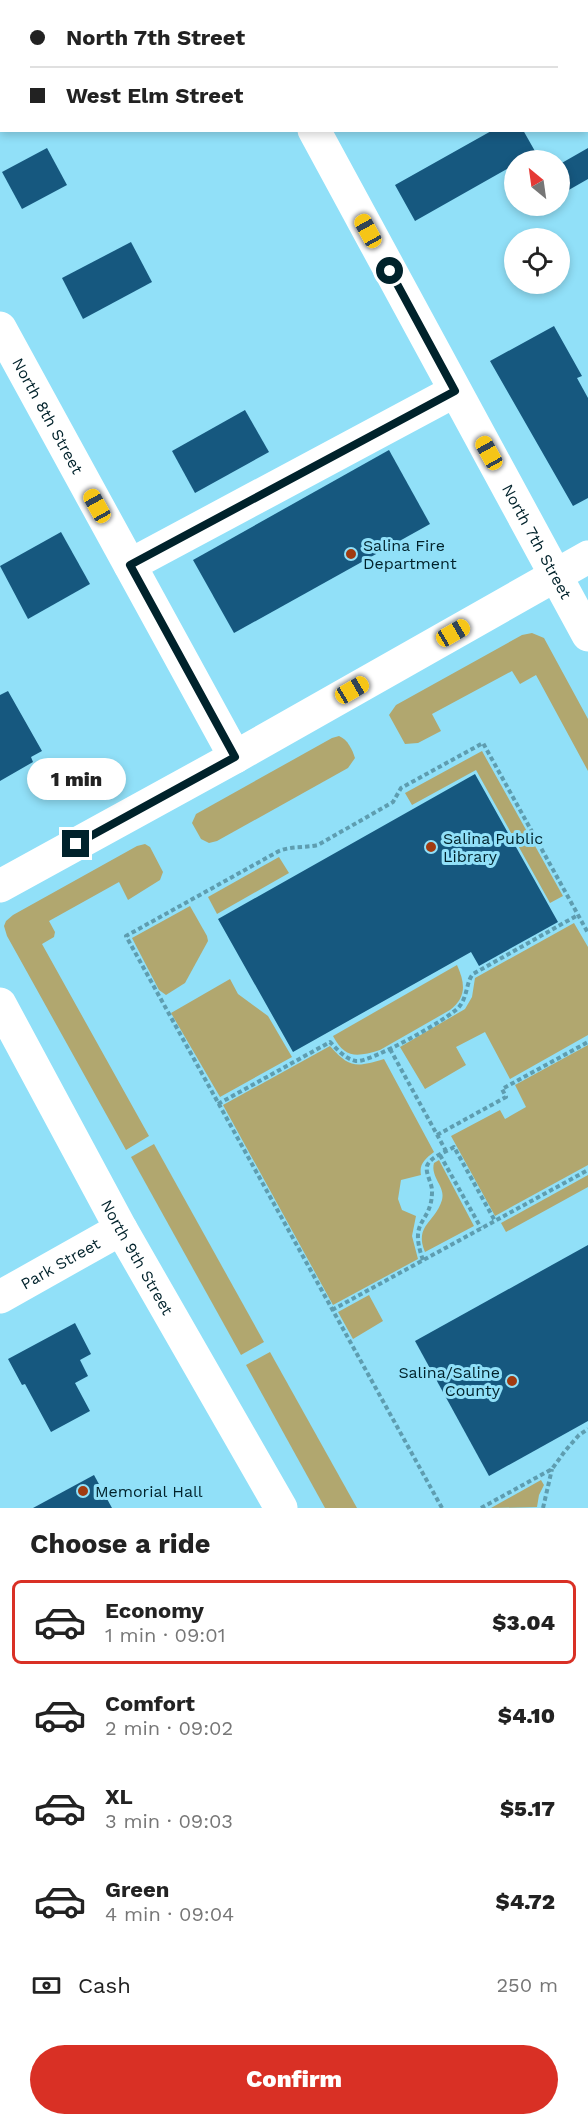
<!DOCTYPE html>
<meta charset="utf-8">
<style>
:root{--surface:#fff;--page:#f2f2f2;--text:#222;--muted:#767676;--line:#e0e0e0;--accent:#d93025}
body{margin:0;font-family:"Work Sans",sans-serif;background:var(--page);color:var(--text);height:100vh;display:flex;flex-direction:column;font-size:22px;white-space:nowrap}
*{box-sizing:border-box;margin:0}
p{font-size:20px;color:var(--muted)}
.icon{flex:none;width:33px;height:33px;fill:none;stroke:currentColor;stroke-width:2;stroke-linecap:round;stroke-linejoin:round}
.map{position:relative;height:1508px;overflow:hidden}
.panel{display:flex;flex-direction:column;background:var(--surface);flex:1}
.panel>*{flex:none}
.hud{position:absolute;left:0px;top:0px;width:588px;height:132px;box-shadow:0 3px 9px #0003;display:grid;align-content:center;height:132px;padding:0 30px;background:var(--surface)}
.needle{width:39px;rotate:331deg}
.controls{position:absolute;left:504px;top:150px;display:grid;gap:12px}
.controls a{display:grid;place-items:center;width:66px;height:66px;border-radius:50%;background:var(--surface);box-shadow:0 3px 9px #0003;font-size:30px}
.end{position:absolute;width:27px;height:27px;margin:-14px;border:8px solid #00222b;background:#fff;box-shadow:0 0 0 3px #fff}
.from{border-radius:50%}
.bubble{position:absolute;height:42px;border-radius:21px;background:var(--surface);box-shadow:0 3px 9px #0003;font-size:20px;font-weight:800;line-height:42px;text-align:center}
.car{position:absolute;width:18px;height:36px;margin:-18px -9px;border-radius:8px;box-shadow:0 0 4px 2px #0007;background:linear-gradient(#f5c518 24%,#345 0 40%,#f5c518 0 76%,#345 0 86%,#f5c518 0)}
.hud b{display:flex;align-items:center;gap:21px;height:57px;font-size:22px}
.hud b+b{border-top:2px solid var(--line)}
.hud i{width:15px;height:15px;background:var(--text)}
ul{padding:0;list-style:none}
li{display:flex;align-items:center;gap:18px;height:84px;margin:0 12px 9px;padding:0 18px;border:3px solid transparent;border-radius:9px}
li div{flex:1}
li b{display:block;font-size:22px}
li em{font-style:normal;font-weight:800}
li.selected{border-color:var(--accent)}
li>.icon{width:54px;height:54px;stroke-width:1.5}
h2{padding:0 30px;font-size:27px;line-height:72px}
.pay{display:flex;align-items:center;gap:15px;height:66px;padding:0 30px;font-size:22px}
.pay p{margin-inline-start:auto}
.primary-button{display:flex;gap:12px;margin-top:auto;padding:12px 30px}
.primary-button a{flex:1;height:69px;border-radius:36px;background:var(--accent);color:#fff;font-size:24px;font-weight:800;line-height:69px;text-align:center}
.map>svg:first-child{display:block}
.green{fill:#b1a76f}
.building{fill:#16587f}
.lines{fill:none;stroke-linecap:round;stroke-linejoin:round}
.path{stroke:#5e9db0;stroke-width:4;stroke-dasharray:4.5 3;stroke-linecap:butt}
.minor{stroke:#fff;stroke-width:33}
.major{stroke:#fff;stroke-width:33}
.route{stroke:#00222b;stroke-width:8}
.poi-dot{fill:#a13b11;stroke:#91e0f8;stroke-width:2}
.labels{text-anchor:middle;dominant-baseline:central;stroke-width:6;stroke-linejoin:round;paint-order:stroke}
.street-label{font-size:16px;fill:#00222b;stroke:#91e0f8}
.poi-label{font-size:16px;fill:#00222b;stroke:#91e0f8;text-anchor:start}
</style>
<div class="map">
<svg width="588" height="1508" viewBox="0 0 588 1508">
<rect width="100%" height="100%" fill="#91e0f8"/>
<g class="green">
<path d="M532,633l12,5 44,81v52l-52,-96 -16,9 -8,-13 -80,43 9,17 -23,12 -13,1 -16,-29 7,-10 126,-70z"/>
<path d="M339,736c9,4 13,13 16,22l-7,10 -131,73 -8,2 -8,-4 -9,-16 4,-9 136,-76z"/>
<path d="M482,751l81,145 -13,7 -74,-133 -64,35 -7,-12z"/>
<path d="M145,844l5,3 13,25 -3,8 -32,20 -9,-18 -70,39 6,11 -1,5 -12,7 107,192 -23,14 -119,-214 -3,-10 2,-5 7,-6 124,-69z"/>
<path d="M279,857l10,16 -72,41 -9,-17z"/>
<path d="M190,906l17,30 1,5 -23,42 -19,12 -7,-5 -27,-52z"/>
<path d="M574,923l14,24v88l-78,44 -25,-47 -29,15 10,18 -41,24 -25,-42 65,-38 7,-12 3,-19z"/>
<path d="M457,965c8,18 10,32 -7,45l-70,40c-23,7 -35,9 -47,-14z"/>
<path d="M230,979l8,15 30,22 24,41 -72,40 -49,-84z"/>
<path d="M588,1045v120l-93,51 -44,-80 49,-26 5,9 21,-12 -11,-22z"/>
<path d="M330,1046c20,23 27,21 54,13l50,93c-9,7 -15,12 -13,23l-20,5 -3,19 4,11 14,6 -4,20 6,23 -85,46 -110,-200z"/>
<path d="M154,1144l110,198 -23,13 -110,-198z"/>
<path d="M439,1160l35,66 -49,26c-11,-27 10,-29 17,-52 4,-13 -12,-23 -8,-37z"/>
<path d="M588,1175v12l-82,45 -5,-9z"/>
<path d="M369,1295l14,26 -30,18 -15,-27z"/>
<path d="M270,1352l87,156h-32l-79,-143z"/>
<path d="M541,1480l3,5 -5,10 -2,12 -46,1z"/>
</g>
<g class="building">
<path d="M493,130h30l13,23 -13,7h-9v5l-99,56 -20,-36z"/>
<path d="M47,148l20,37 -45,24 -20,-37z"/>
<path d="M588,148v31l-21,12 -7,-13v-14z"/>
<path d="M131,242l21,40 -69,37 -21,-41z"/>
<path d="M554,326l28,50 -5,2 11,20v100l-15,8 -83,-145z"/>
<path d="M245,410l24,42 -74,41 -23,-42z"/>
<path d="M389,450l41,74 -196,109 -41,-73z"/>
<path d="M61,532l29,52 -62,35 -28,-53z"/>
<path d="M8,691l34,60 -11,6 2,5 -33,19v-86z"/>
<path d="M475,774l83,148 -79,44 -8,-14 -178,100 -75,-133z"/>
<path d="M588,1245v176l-99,55 -74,-135z"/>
<path d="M75,1323l16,31 -11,6 8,16 -13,7 15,28 -39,21 -26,-48 -3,1 -14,-26z"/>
<path d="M94,1475l18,33h-79z"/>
</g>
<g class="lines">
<g class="path">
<path d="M390,1049l56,102"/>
<path d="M218,1104l112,-62c7,7 15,17 26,19 14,2 94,-43 103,-54 9,-11 7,-25 14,-33l105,-59"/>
<path d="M437,1135l69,-38 -4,-8 86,-47"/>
<path d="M440,1155l41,73"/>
<path d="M423,1260c-15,-42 8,-35 9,-67 1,-9 -7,-19 -5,-27 3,-9 19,-14 27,-19l41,74"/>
<path d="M332,1310l256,-140"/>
<path d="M442,1508l-316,-572 153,-85c13,-5 25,-3 39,-6l75,-43 8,-14 82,-45 105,190"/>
<path d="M481,1508l71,-39 13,-18 14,-16 9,-6"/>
<path d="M543,1508l9,-39"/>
</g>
<g class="minor">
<path d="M243,0l1,2"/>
<path d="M586,107l2,-1"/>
<path id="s1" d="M314,130l274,505"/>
<path id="s2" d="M0,328l235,429"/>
<path d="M130,565l325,-174"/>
<path d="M0,886l235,-129 353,-200"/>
<path id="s3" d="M0,1297l121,-68"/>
</g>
<path class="major" id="s4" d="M0,1004l121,225 160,279"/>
</g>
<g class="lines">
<path class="route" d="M76,844l159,-87 -105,-192 325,-174 -65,-120"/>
</g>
<g class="poi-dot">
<circle cx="351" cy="554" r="6"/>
<circle cx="431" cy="847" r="6"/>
<circle cx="512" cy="1381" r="6"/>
<circle cx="83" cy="1491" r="6"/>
</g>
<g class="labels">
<g class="street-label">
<text stroke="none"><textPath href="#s2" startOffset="100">North 8th Street</textPath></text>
<text stroke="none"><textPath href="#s1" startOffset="468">North 7th Street</textPath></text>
<text stroke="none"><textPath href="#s4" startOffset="288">North 9th Street</textPath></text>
<text stroke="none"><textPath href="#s3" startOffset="69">Park Street</textPath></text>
</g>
<g class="poi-label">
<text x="363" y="545">Salina Fire<tspan x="363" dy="18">Department</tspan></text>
<text x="443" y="838">Salina Public<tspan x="443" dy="18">Library</tspan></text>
<text x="500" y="1372" text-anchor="end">Salina/Saline<tspan x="500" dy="18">County</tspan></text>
<text x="95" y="1491">Memorial Hall</text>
</g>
</g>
</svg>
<div class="controls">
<a><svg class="needle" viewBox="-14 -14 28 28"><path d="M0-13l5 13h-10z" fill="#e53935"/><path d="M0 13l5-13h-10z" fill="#767676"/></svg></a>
<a><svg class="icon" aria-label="locate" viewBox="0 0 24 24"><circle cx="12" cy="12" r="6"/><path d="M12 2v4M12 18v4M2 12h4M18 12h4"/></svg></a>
</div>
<i class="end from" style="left:390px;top:271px"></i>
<i class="end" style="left:76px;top:844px"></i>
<div class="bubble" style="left:27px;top:758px;width:99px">1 min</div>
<i class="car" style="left:368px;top:231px;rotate:331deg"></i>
<i class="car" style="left:489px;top:453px;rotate:331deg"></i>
<i class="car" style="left:97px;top:506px;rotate:331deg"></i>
<i class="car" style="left:453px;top:633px;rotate:60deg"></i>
<i class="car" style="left:352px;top:690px;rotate:60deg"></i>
<div class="hud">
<b><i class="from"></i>North 7th Street</b>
<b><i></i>West Elm Street</b>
</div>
</div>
<section class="panel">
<h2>Choose a ride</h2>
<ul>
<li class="selected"><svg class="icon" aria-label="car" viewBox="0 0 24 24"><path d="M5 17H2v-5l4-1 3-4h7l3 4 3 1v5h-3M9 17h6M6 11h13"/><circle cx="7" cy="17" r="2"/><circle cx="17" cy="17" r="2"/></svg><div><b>Economy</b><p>1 min · 09:01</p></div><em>$3.04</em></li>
<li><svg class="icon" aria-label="car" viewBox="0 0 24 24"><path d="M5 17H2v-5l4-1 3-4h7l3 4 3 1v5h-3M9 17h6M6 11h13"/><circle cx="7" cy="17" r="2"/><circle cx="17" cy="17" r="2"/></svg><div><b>Comfort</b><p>2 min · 09:02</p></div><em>$4.10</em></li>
<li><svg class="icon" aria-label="car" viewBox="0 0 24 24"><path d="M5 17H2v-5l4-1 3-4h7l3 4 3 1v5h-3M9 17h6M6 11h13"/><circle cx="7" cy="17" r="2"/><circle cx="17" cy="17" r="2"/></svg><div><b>XL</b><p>3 min · 09:03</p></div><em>$5.17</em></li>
<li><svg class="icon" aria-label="car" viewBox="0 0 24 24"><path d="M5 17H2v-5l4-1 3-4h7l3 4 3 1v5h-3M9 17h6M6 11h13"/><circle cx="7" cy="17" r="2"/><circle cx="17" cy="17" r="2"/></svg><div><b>Green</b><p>4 min · 09:04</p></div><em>$4.72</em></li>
</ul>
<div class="pay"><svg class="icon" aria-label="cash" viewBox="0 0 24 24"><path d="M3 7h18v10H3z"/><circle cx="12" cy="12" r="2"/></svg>Cash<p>250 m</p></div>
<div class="primary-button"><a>Confirm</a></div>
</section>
